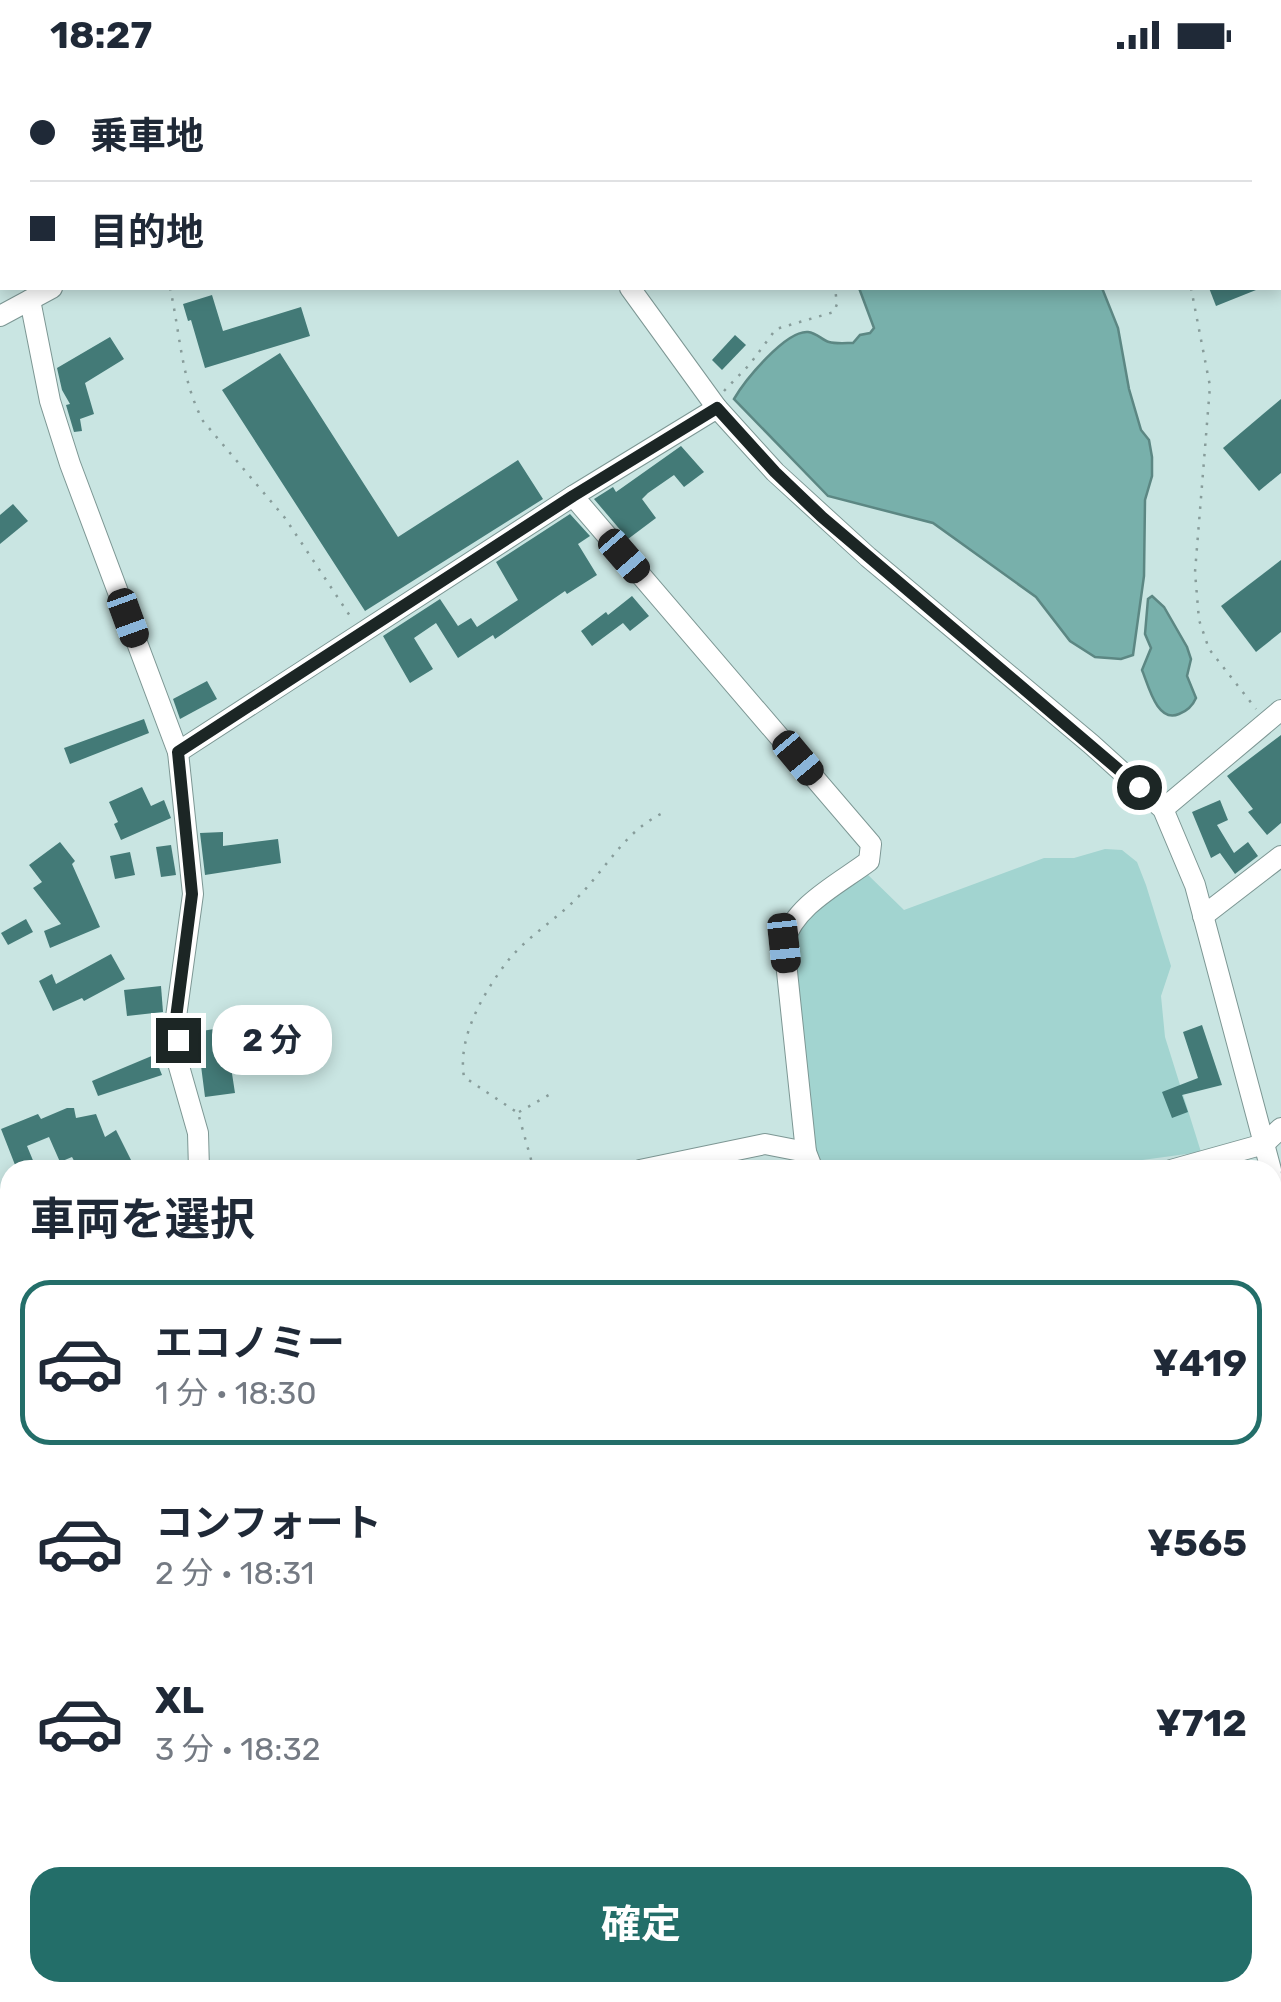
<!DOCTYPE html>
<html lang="ja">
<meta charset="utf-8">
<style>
:root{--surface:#fff;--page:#f2f2f3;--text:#1f2937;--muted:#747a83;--line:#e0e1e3;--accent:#236e69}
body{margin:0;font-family:Rubik,"Noto Sans JP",sans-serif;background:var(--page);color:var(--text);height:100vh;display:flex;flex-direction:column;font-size:38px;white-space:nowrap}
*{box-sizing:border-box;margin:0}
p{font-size:32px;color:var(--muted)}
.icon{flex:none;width:55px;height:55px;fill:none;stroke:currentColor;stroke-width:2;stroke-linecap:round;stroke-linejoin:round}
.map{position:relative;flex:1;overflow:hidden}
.panel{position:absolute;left:0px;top:1090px;width:1282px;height:842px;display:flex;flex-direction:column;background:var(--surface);border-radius:30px 30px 0 0;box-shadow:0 5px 15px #0003}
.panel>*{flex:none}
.hud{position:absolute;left:0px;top:0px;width:1282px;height:220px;box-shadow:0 5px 15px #0003;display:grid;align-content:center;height:220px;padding:0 30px;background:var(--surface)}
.end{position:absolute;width:45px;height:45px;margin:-22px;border:12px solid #1c2625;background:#fff;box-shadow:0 0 0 5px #fff}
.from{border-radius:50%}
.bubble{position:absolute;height:70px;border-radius:30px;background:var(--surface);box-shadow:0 5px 15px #0003;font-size:32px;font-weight:700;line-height:70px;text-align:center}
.car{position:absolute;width:30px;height:60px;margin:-30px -15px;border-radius:12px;box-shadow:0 0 8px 2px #0007;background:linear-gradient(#222 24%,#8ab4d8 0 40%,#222 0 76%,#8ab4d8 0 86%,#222 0)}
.hud b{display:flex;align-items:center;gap:35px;height:95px;font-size:38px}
.hud b+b{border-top:2px solid var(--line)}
.hud i{width:25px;height:25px;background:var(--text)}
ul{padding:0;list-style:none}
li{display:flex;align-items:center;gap:30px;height:165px;margin:0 20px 15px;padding:0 10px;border:5px solid transparent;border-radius:30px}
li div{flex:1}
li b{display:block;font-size:38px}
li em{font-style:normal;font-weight:700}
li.on{border-color:var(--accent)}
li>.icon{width:90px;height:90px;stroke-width:1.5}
h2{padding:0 30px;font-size:45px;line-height:120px}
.cta{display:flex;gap:20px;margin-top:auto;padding:20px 30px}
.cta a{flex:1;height:115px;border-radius:30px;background:var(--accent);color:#fff;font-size:40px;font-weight:700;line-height:115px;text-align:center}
.status{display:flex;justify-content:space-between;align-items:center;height:70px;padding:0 50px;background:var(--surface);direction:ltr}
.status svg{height:28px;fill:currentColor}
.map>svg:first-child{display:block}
.green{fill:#a2d4d0}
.water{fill:#78b0ab;stroke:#5c8783;stroke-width:2.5}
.building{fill:#437a77}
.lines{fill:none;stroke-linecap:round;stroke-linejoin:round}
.minor-casing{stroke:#7d9794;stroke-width:22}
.major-casing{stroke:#7d9794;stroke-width:28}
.highway-casing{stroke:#7d9794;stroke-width:30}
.path{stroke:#879c9a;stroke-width:2.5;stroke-dasharray:2.5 8;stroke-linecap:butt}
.minor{stroke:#fff;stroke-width:20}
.major{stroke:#fff;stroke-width:25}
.highway{stroke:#fff;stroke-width:28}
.route{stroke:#1c2625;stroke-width:12}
</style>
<div class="status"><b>18:27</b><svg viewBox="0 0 49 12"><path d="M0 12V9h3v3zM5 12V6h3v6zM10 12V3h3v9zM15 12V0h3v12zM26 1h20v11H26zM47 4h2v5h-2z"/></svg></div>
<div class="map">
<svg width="1281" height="1932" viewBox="0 0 1281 1932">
<rect width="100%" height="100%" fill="#c9e5e2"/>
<path class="green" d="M1105,779l17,1 15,12 9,23 25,81 -10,30 4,41 36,115 -132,18h-246l-11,-28 -5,-79 -16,-121 14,-22 60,-48 39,38 140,-52h30z"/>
<g class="water">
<path d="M859,218h243l16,40 11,61 12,41 8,10 3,17v19l-7,24 -1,76 -11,79 -12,4 -26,-2 -25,-16 -34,-44 -103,-74 -105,-27 -94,-97c11,-19 52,-69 74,-67 9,1 14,8 21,10 6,2 17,1 24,1l7,-8 10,-2 4,-5z"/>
<path d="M1152,526l12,11 23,40 4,12 -4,17 9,22c-3,7 -9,13 -17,16 -22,10 -31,-30 -37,-44l9,-22 -6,-14 3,-35z"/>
</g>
<g class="building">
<path d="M1209,218h52l-45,18z"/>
<path d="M212,225l11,36 78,-24 9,29 -105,32 -14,-48 -3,1 -5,-17z"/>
<path d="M735,265l11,10 -24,25 -10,-10z"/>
<path d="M110,267l14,22 -39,24 9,31 -14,5 2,12 -8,1 -8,-27 4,-1 -8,-14 -5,-22z"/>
<path d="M280,283l118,184 120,-77 25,39 -178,112 -143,-221z"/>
<path d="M1281,329v74l-22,18 -36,-43z"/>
<path d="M681,376l23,26 -20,15 -10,-12 -26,18 -6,6 14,19 -28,21 -34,-40 19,-12 3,5z"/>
<path d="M13,434l15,17 -28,23v-29z"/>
<path d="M570,444l20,22 -12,8 19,31 -30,19 -2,-3 -70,48 -2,-4 -35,23 -22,-35 -22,15 19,31 -23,14 -27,-47 57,-37 18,27 13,-8 6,9 41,-27 -22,-38z"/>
<path d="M1281,490v72l-25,20 -35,-46z"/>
<path d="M632,526l17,20 -19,15 -7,-8 -31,23 -11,-15 25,-19 2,3z"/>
<path d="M207,611l10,18 -37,20 -7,-20z"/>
<path d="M144,649l5,14 -79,31 -6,-16z"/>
<path d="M1281,665v88l-14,12 -19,-23 5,-3 -26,-33z"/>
<path d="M142,717l9,19 13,-6 7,18 -50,22 -7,-16 4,-2 -9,-20z"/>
<path d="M1220,730l8,20 -11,5 17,28 14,-11 10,14 -23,18 -15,-21 -9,5 -19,-46z"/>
<path d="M223,762v14l55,-7 3,24 -76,12 -5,-42z"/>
<path d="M60,772l15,19 -3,3 28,63 -50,21 -6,-17 17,-7 -28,-36 9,-6 -13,-17z"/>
<path d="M171,775l5,30 -15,2 -5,-30z"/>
<path d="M130,782l5,23 -20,4 -5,-23z"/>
<path d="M26,849l7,13 -25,13 -7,-12z"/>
<path d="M111,884l14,25 -41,22 -2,-3 -29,13 -14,-30 13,-7 4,10z"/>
<path d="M161,916l2,26 -36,4 -3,-26z"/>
<path d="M244,954l5,26 -20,4 6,39 -30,4 -5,-39 -8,2 -2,-27z"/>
<path d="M1202,955l20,60 -40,10 6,17 -16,6 -10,-26 36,-14 -15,-46z"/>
<path d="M154,985l8,20 -64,21 -6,-15z"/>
<path d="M67,1038h7l2,10 20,-4 9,23 11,-7 20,40h-57l-7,-13 -12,5 -11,-25 -22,9 10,24h-20l-16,-41 37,-15 3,5z"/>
</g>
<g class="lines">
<g class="minor-casing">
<g id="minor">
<path d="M475,0l1,2"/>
<path d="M1280,0l1,1"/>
<path d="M230,2l1,-2"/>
<path d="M1089,2l3,-2"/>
<path d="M630,218l87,120 58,64 93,85 223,187 72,65 32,76 76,285"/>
<path d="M30,230l20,101 20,63 108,288 15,142 -17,123 2,46 20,70 1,37"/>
<path d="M0,246l52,-28"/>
<path d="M573,426l298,348 -2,17c-29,22 -76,45 -85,82l22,209 7,18"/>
<path d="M178,682l395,-256 144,-88"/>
<path d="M1163,739l118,-99"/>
<path d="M1203,846l78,-60"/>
<path d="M640,1100l125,-26 41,8"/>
<path d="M1171,1100l93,-26 17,-16"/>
<path d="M1272,1108l9,33"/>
<path d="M1272,1846l9,1"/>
<path d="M495,1922l23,10"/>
<path d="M679,1932l5,-10"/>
</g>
</g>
<g class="major-casing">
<g id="major">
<path d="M0,1661l10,-5"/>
<path d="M1272,1725l9,-1"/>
</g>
</g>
<g class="highway-casing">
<g id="highway">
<path d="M0,1796l10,4"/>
<path d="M293,1922l22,10"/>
</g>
</g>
<g class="path">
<path d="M1013,0l5,2"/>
<path d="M170,218c10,44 11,92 33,133l82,97 65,98"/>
<path d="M1191,218l19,98 -15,186 4,48 10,29 47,60"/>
<path d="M724,321l26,-27 26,-35 58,-17 3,-8 -2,-16"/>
<path d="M519,1042l35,-20"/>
<path d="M534,1100l-16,-57 -54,-36c-7,-41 21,-87 46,-119 20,-23 48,-40 69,-62 30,-31 47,-67 88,-85"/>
<path d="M0,1166l10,16"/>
<path d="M0,1248l10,-7"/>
<path d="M1130,1922l4,10"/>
</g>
<use href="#minor" class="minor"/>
<use href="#major" class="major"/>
<use href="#highway" class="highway"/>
</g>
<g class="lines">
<path class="route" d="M178,970l-2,-22 16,-124 -14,-142 395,-256 144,-88 58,64 47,45 317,270"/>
</g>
</svg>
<i class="end from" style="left:1139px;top:717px"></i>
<i class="end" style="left:178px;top:970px"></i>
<div class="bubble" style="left:212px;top:935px;width:120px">2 分</div>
<i class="car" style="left:624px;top:486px;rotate:139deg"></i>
<i class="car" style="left:128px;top:548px;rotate:160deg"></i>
<i class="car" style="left:798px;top:688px;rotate:140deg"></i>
<i class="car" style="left:784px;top:873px;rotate:174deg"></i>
<div class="hud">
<b><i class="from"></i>乗車地</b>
<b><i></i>目的地</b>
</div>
<section class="panel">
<h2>車両を選択</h2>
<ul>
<li class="on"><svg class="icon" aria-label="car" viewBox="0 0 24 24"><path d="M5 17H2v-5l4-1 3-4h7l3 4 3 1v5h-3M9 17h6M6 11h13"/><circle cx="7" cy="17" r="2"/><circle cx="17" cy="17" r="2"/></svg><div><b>エコノミー</b><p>1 分 · 18:30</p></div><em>¥419</em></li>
<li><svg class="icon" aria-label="car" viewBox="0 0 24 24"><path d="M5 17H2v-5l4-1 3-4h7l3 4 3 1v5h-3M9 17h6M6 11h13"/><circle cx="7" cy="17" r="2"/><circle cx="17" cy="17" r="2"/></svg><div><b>コンフォート</b><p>2 分 · 18:31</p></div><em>¥565</em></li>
<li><svg class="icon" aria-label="car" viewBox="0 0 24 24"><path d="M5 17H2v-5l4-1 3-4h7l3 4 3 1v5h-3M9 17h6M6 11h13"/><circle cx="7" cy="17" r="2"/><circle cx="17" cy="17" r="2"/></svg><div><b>XL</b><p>3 分 · 18:32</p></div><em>¥712</em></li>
</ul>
<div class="cta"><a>確定</a></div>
</section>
</div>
